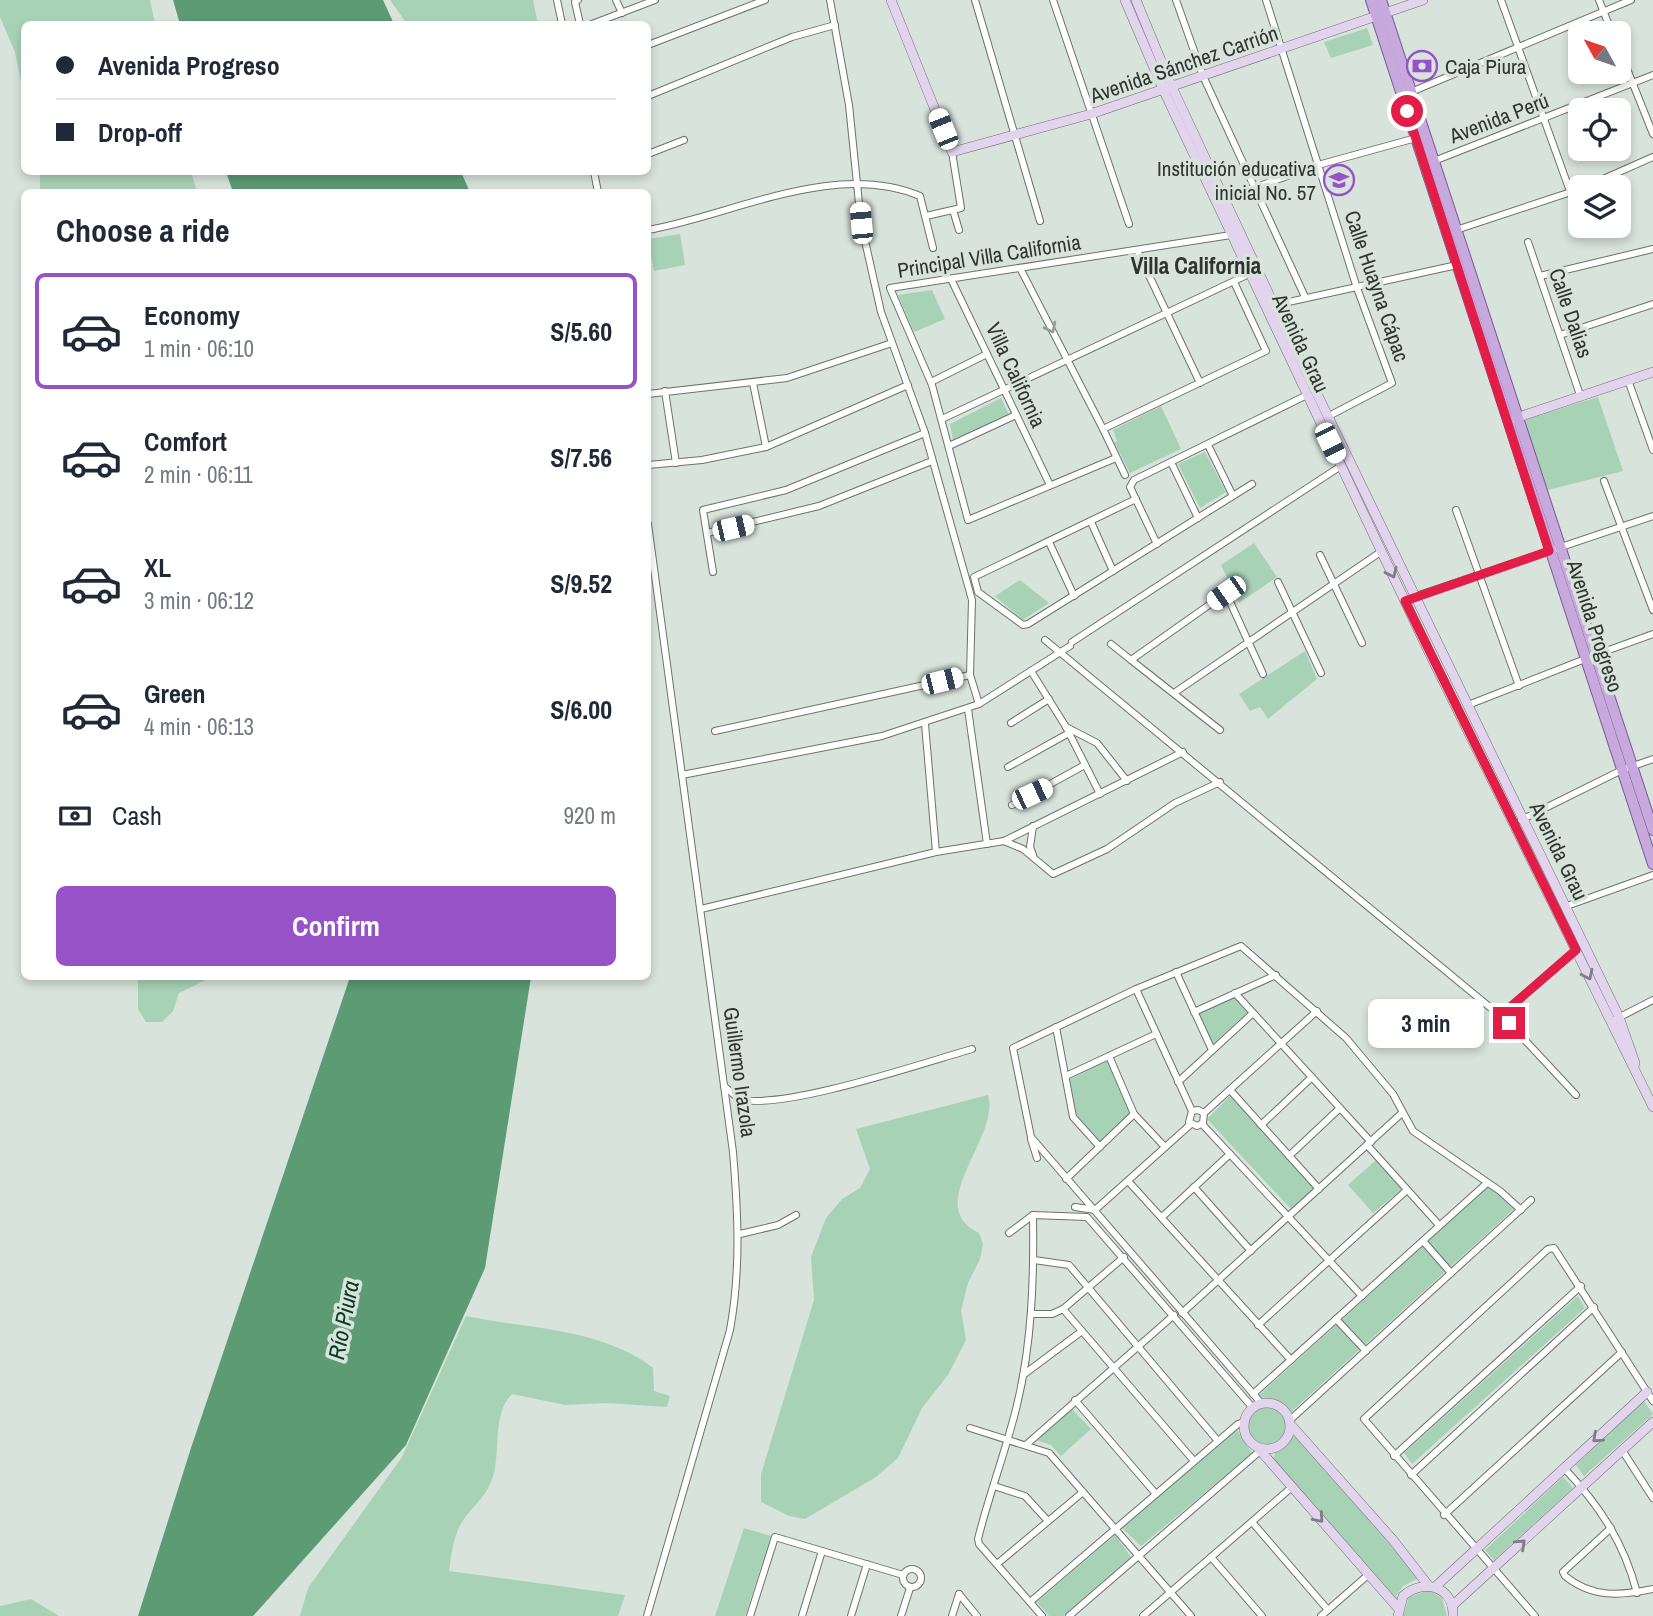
<!DOCTYPE html>
<meta charset="utf-8">
<style>
:root{--surface:#fff;--page:#f6f6f7;--text:#1f2937;--muted:#747a83;--line:#e0e1e3;--accent:#9752c7}
body{margin:0;font-family:"Archivo Narrow",sans-serif;background:var(--page);color:var(--text);height:100vh;display:flex;flex-direction:column;font-size:26px;white-space:nowrap}
*{box-sizing:border-box;margin:0}
p{font-size:23px;color:var(--muted)}
.icon{flex:none;width:38px;height:38px;fill:none;stroke:currentColor;stroke-width:2;stroke-linecap:round;stroke-linejoin:round}
.map{position:relative;flex:1;overflow:hidden}
.panel{position:absolute;left:21px;top:189px;width:630px;height:791px;display:flex;flex-direction:column;background:var(--surface);border-radius:10px;box-shadow:0 4px 10px #0003}
.panel>*{flex:none}
.hud{position:absolute;left:21px;top:21px;width:630px;height:154px;border-radius:10px;box-shadow:0 4px 10px #0003;display:grid;align-content:center;height:154px;padding:0 35px;background:var(--surface)}
.needle{width:46px;rotate:310deg}
.buttons{position:absolute;left:1568px;top:21px;display:grid;gap:14px}
.buttons a{display:grid;place-items:center;width:63px;height:63px;border-radius:10px;background:var(--surface);box-shadow:0 4px 10px #0003;font-size:35px}
.end{position:absolute;width:32px;height:32px;margin:-16px;border:9px solid #e11d48;background:#fff;box-shadow:0 0 0 4px #fff}
.from{border-radius:50%}
.bubble{position:absolute;height:49px;border-radius:10px;background:var(--surface);box-shadow:0 4px 10px #0003;font-size:23px;font-weight:700;line-height:49px;text-align:center}
.car{position:absolute;width:21px;height:42px;margin:-21px -10px;border-radius:9px;box-shadow:0 0 5px 2px #0007;background:linear-gradient(#fff 24%,#345 0 40%,#fff 0 76%,#345 0 86%,#fff 0)}
.hud b{display:flex;align-items:center;gap:24px;height:66px;font-size:26px}
.hud b+b{border-top:2px solid var(--line)}
.hud i{width:18px;height:18px;background:var(--text)}
ul{padding:0;list-style:none}
li{display:flex;align-items:center;gap:21px;height:116px;margin:0 14px 10px;padding:0 21px;border:4px solid transparent;border-radius:10px}
li div{flex:1}
li b{display:block;font-size:26px}
li em{font-style:normal;font-weight:700}
li.selected{border-color:var(--accent)}
li>.icon{width:63px;height:63px;stroke-width:1.5}
h2{padding:0 35px;font-size:32px;line-height:84px}
.pay{display:flex;align-items:center;gap:18px;height:77px;padding:0 35px;font-size:26px}
.pay p{margin-inline-start:auto}
.cta{display:flex;gap:14px;margin-top:auto;padding:14px 35px}
.cta a{flex:1;height:80px;border-radius:10px;background:var(--accent);color:#fff;font-size:28px;font-weight:700;line-height:80px;text-align:center}
.map>svg:first-child{display:block}
.green{fill:#a8d2b6}
.water{fill:#5c9b74}
.lines{fill:none;stroke-linecap:round;stroke-linejoin:round}
.street-casing{stroke:#6a736d;stroke-width:8}
.secondary-casing{stroke:#6a736d;stroke-width:10}
.primary-casing{stroke:#795a93;stroke-width:12}
.street{stroke:#fff;stroke-width:6}
.secondary{stroke:#e3d4ee;stroke-width:9}
.primary{stroke:#c7a9de;stroke-width:10}
.oneway{stroke:#989a98}
.oneway2{stroke:#817c86}
.route{stroke:#e11d48;stroke-width:9}
.labels{text-anchor:middle;dominant-baseline:central;stroke-width:7;stroke-linejoin:round;paint-order:stroke}
.street-label{font-size:21px;fill:#303431;stroke:#d8e3db}
.poi-label{font-size:21px;fill:#303431;stroke:#d8e3db;text-anchor:start}
.neighbourhood-label{font-size:23px;font-weight:bold;fill:#303431;stroke:#d8e3db}
.water-label{font-size:23px;font-style:italic;fill:#073b21;stroke:#d8e3db}
</style>
<div class="map">
<svg width="1653" height="1616" viewBox="0 0 1653 1616">
<rect width="100%" height="100%" fill="#d8e3db"/>
<g class="green">
<path d="M0,0h150l5,24h-131v73l-9,-45 -15,-35z"/>
<path d="M390,0h143l5,24h-131z"/>
<path d="M1367,28l6,17 -42,13 -7,-16z"/>
<path d="M40,172h151l6,20h-157z"/>
<path d="M680,234l5,31 -31,6 -6,-32z"/>
<path d="M932,290l13,29 -31,13 -16,-37z"/>
<path d="M1598,397l25,74 -79,20 -22,-70z"/>
<path d="M1001,398l8,17 -56,25 -3,-16z"/>
<path d="M1161,406l20,43 -51,24 -16,-31 3,-1 -4,-11z"/>
<path d="M1205,452l21,40 -26,16 -22,-44z"/>
<path d="M1254,543l23,34 -38,26 -18,-38z"/>
<path d="M1020,580l29,23 -26,17 -28,-24z"/>
<path d="M1305,651l12,28 -49,40 -8,-12 -10,4 -11,-17z"/>
<path d="M138,976h74v1l-33,16 -6,18 -11,11h-16l-8,-13z"/>
<path d="M1234,996l15,15 -36,33 -15,-31z"/>
<path d="M1107,1060l25,52 -31,30 -25,-28 -6,-35z"/>
<path d="M988,1095c13,42 -67,111 -9,138l4,11 -3,15 -12,24 -7,28 5,29 -18,35 -26,33 -24,50 -22,19 -71,42 -16,-3 -28,-14v-28l53,-174 -3,-43 15,-39 16,-19 18,-11 10,-19 -14,-40z"/>
<path d="M1230,1096l85,92 -24,21 -84,-90z"/>
<path d="M1376,1160l26,29 -29,24 -25,-28z"/>
<path d="M1489,1186l25,23 -223,203 -9,-9 -24,-7z"/>
<path d="M1578,1296l7,12 -173,156 -8,-11z"/>
<path d="M466,1316c62,13 135,12 187,52l1,23 16,5 -3,11 -61,-4 -41,2 -53,-11c-19,18 -12,55 -18,79 -7,24 -16,27 -30,46 -10,13 -13,36 -15,52l176,24 -7,21h-318l8,-28 94,-131z"/>
<path d="M1644,1401l9,13 -69,62 -8,-11z"/>
<circle cx="1267" cy="1427" r="19"/>
<path d="M1071,1408l20,21 -30,27 -10,-11 -15,-5z"/>
<path d="M1237,1430l15,23 -111,93 -19,-18z"/>
<path d="M1293,1436h4l122,142 -16,8 -7,10 2,2 -3,1 -122,-139 2,-7z"/>
<path d="M1563,1477l10,11 -79,72 -9,-10z"/>
<path d="M744,1528l27,8 -26,80h-30z"/>
<path d="M1115,1535l16,22 -68,59h-14l-12,-14z"/>
<path d="M1429,1590l13,8 5,18h-44l6,-19z"/>
<path d="M31,1599l28,17h-59v-10z"/>
</g>
<g class="water">
<path d="M173,0h210l11,24h-214z"/>
<path d="M226,172h235l9,20h-237z"/>
<path d="M350,977h181l-46,291 -79,177 -153,171h-115l53,-168z"/>
</g>
<g class="lines">
<g class="street-casing">
<g id="street">
<path d="M557,0l5,24"/>
<path d="M578,0l-3,2 5,22"/>
<path d="M616,0l6,13"/>
<path d="M830,0l19,105 12,118 20,89 44,121 47,167 -2,75"/>
<path d="M975,0l65,221"/>
<path d="M1053,0l76,224"/>
<path d="M1176,0l27,76 102,221"/>
<path d="M1266,0l91,288 35,95 -65,34"/>
<path d="M1501,0l70,194"/>
<path d="M1599,0l13,33"/>
<path d="M592,24l63,-24"/>
<path d="M648,45l117,-45"/>
<path d="M1619,49l34,85"/>
<path d="M1411,92l220,-92"/>
<path d="M648,96l144,-59 43,-12"/>
<path d="M648,154l36,-14"/>
<path d="M1434,161l219,-86"/>
<path d="M594,172l4,20"/>
<path d="M1585,187l68,-30"/>
<path d="M1226,198l92,-33 98,-27"/>
<path d="M953,210l6,20"/>
<path d="M926,216l35,-8 -9,-56"/>
<path d="M648,230c85,-15 186,-70 272,-34l13,52"/>
<path d="M1456,230l124,-41"/>
<path d="M1528,242l52,153"/>
<path d="M1137,250l63,133"/>
<path d="M1020,268l83,161"/>
<path d="M1540,276l113,-27"/>
<path d="M951,279l99,206"/>
<path d="M1270,306l187,-41"/>
<path d="M1560,335l93,-31"/>
<path d="M1628,380l25,70"/>
<path d="M931,382l56,-28"/>
<path d="M753,383l13,64"/>
<path d="M665,391l11,72"/>
<path d="M648,394l139,-16 105,-35"/>
<path d="M942,419l307,-145"/>
<path d="M1208,445l25,51"/>
<path d="M949,446l67,-31"/>
<path d="M1116,458l-148,62 -36,-135 -42,-97 341,-53"/>
<path d="M1171,462l27,56"/>
<path d="M648,465l54,-5 64,-13 142,-62"/>
<path d="M1125,475l-22,-46 163,-78 -32,-69"/>
<path d="M1604,481l49,129"/>
<path d="M1136,499l-162,78 4,15 45,33 5,-1 224,-140"/>
<path d="M1456,510l63,176"/>
<path d="M1091,522l22,49"/>
<path d="M707,533l112,-27 113,-45"/>
<path d="M1049,542l25,54"/>
<path d="M1157,544l-27,-57 4,-7 173,-85"/>
<path d="M1320,555l42,88"/>
<path d="M713,572l-10,-62 83,-20 139,-57"/>
<path d="M1278,582l43,91"/>
<path d="M1413,597l240,-81"/>
<path d="M1045,640l464,383 67,72"/>
<path d="M1072,642l269,-176"/>
<path d="M1111,644l20,16"/>
<path d="M1595,655l58,-21"/>
<path d="M1031,671l35,56 34,67"/>
<path d="M1174,693l208,-142"/>
<path d="M979,704l91,-58"/>
<path d="M1468,705l117,-46"/>
<path d="M968,709l19,135"/>
<path d="M1011,723l38,-24"/>
<path d="M925,724l11,128"/>
<path d="M1066,727l31,16 30,38"/>
<path d="M1220,730l-89,-70 95,-67 37,81"/>
<path d="M1008,767l61,-34"/>
<path d="M682,775l200,-39 97,-32 -9,-29 -255,56"/>
<path d="M1012,805l71,-39"/>
<path d="M1521,820l101,-50 31,-11"/>
<path d="M1004,841l19,8 30,25 54,-25 68,-46 45,-21"/>
<path d="M1033,855l-3,-8 3,-21"/>
<path d="M1564,907l89,-32"/>
<path d="M701,909l235,-57 68,-11 179,-89"/>
<path d="M1176,972l36,78"/>
<path d="M1136,989l56,122"/>
<path d="M1235,993l136,149"/>
<path d="M1194,1012l82,-37"/>
<path d="M1500,1016l76,-66"/>
<path d="M1616,1019l37,-19"/>
<path d="M1056,1027l17,90 27,30"/>
<path d="M1109,1056l25,58 31,33"/>
<path d="M1066,1076l90,-42"/>
<path d="M1178,1082l75,-69"/>
<path d="M724,1086l15,13c43,12 184,-36 233,-50"/>
<path d="M1230,1090l89,99"/>
<path d="M1204,1113l-6,-3 -6,1 -3,11 8,4 6,-3 1,-10 113,-102"/>
<path d="M1202,1124l160,172"/>
<path d="M1261,1125l51,-48"/>
<path d="M1031,1139l6,19"/>
<path d="M1367,1145l72,80"/>
<path d="M1289,1156l51,-48"/>
<path d="M1066,1179l68,-65"/>
<path d="M1128,1181l163,179"/>
<path d="M1194,1187l57,64"/>
<path d="M1075,1207l20,3 96,-86"/>
<path d="M1033,1215c1,63 -1,128 -16,190 -11,46 -28,89 -39,134l1,5 63,72"/>
<path d="M1162,1217l68,-63"/>
<path d="M1009,1233l24,-18 54,2 166,191"/>
<path d="M740,1234l38,-9 18,-10"/>
<path d="M1423,1241l28,32"/>
<path d="M1034,1260l35,5 149,176"/>
<path d="M1063,1309l61,-52"/>
<path d="M1182,1313l220,-200"/>
<path d="M1031,1314h21l11,-5 131,152"/>
<path d="M1336,1319l30,32"/>
<path d="M1258,1325l149,-135"/>
<path d="M1023,1375l59,-44"/>
<path d="M1253,1394l234,-211"/>
<path d="M1075,1400l81,94"/>
<path d="M1262,1404l-231,-267 -18,-89 123,-59 105,-43 105,92 47,56 20,37 87,60 21,19"/>
<path d="M1290,1420l241,-220"/>
<path d="M970,1428l79,25 142,163"/>
<path d="M1027,1444l147,-129"/>
<path d="M1622,1450l31,48"/>
<path d="M1394,1456l187,-170"/>
<path d="M1564,1468c35,37 60,74 73,125"/>
<path d="M1411,1475l183,-168"/>
<path d="M994,1486l31,10 23,25"/>
<path d="M1444,1515l178,-163"/>
<path d="M1252,1522l76,88"/>
<path d="M1611,1528l-48,44 2,4c27,22 55,20 88,13"/>
<path d="M1211,1557l51,59"/>
<path d="M997,1564l86,-72"/>
<circle cx="912" cy="1578" r="9"/>
<path d="M959,1594l18,22"/>
<path d="M1030,1602l208,-178 6,-2"/>
<path d="M647,1616l83,-286c11,-61 8,-117 3,-178l-85,-628"/>
<path d="M750,1616l25,-79 128,38"/>
<path d="M802,1616l20,-65"/>
<path d="M851,1616l16,-52"/>
<path d="M901,1616l9,-28"/>
<path d="M952,1616l7,-22"/>
<path d="M1069,1616l191,-165"/>
<path d="M1143,1616l149,-129"/>
<path d="M1321,1616l47,-41"/>
<path d="M1535,1616l-171,-197 184,-170 6,-1 99,153"/>
</g>
</g>
<g class="secondary-casing">
<g id="secondary">
<path d="M891,0l61,152 139,-38 332,-114"/>
<path d="M1125,0l38,89 265,561 225,457"/>
<path d="M1136,0l35,85 103,220 345,712 16,46"/>
<path d="M1513,419l140,-47"/>
<circle cx="1267" cy="1426" r="23"/>
<path d="M1291,1425l102,115 35,45"/>
<path d="M1258,1448l140,160"/>
<path d="M1435,1587l212,-195"/>
<path d="M1452,1606l201,-184"/>
<path d="M1398,1616l5,-20c20,-18 51,-10 50,20"/>
</g>
</g>
<g class="primary-casing">
<g id="primary">
<path d="M1371,0l282,864"/>
<path d="M1381,0l272,830"/>
</g>
</g>
<use href="#street" class="street"/>
<use href="#secondary" class="secondary"/>
<use href="#primary" class="primary"/>
</g>
<defs><path id="oneway-chevron" d="M-2-3.5L2.5 0L-2 3.5" fill="none" stroke-width="1.6" stroke-linecap="round" stroke-linejoin="round" transform="scale(1.75)"/></defs>
<use class="oneway" href="#oneway-chevron" transform="translate(1051 328) rotate(63)"/>
<g class="oneway2">
<use href="#oneway-chevron" transform="translate(1392 573) rotate(65)"/>
<use href="#oneway-chevron" transform="translate(1588 975) rotate(64)"/>
<use href="#oneway-chevron" transform="translate(1597 1438) rotate(138)"/>
<use href="#oneway-chevron" transform="translate(1319 1518) rotate(49)"/>
<use href="#oneway-chevron" transform="translate(1521 1544) rotate(-43)"/>
</g>
<g class="lines">
<path class="route" d="M1407,111l142,440 -144,50 171,349 -76,66 9,7"/>
</g>
<defs>
<g id="bank-ring" transform="scale(1.575)"><circle r="9.5" fill="#d8e3db" stroke="#9752c7" stroke-width="1.5"/><path d="M-6-4H6V4H-6ZM0-2.3a2.3 2.3 0 1 0 0 4.6a2.3 2.3 0 1 0 0-4.6Z" fill="#9752c7"/></g>
<g id="school-ring" transform="scale(1.575)"><circle r="9.5" fill="#d8e3db" stroke="#9752c7" stroke-width="1.5"/><path d="M0-5L7-2L0 1L-7-2ZM-4 1L0 2.5L4 1V4Q0 6-4 4Z" fill="#9752c7"/></g>
</defs>
<g fill-rule="evenodd">
<use href="#bank-ring" x="1422" y="66"/>
<use href="#school-ring" x="1339" y="180"/>
</g>
<g class="labels">
<g class="street-label">
<text transform="translate(1184 64) rotate(-19)">Avenida Sánchez Carrión</text>
<text transform="translate(1499 118) rotate(-21)">Avenida Perú</text>
<text transform="translate(989 256) rotate(-9)">Principal Villa California</text>
<text transform="translate(1377 286) rotate(71)">Calle Huayna Cápac</text>
<text transform="translate(1571 313) rotate(71)">Calle Dalias</text>
<text transform="translate(1301 343) rotate(65)">Avenida Grau</text>
<text transform="translate(1016 375) rotate(65)">Villa California</text>
<text transform="translate(1595 626) rotate(72)">Avenida Progreso</text>
<text transform="translate(1559 851) rotate(64)">Avenida Grau</text>
<text transform="translate(740 1072) rotate(82)">Guillermo Irazola</text>
</g>
<g class="poi-label">
<text x="1445" y="66">Caja Piura</text>
<text x="1316" y="168" text-anchor="end">Institución educativa<tspan x="1316" dy="24">inicial No. 57</tspan></text>
</g>
<g class="neighbourhood-label">
<text x="1196" y="265">Villa California</text>
</g>
<g class="water-label">
<text transform="translate(343 1320) rotate(-79)">Río Piura</text>
</g>
</g>
</svg>
<div class="buttons">
<a><svg class="needle" viewBox="-14 -14 28 28"><path d="M0-13l5 13h-10z" fill="#e53935"/><path d="M0 13l5-13h-10z" fill="#747a83"/></svg></a>
<a><svg class="icon" aria-label="locate" viewBox="0 0 24 24"><circle cx="12" cy="12" r="6"/><path d="M12 2v4M12 18v4M2 12h4M18 12h4"/></svg></a>
<a><svg class="icon" aria-label="layers" viewBox="0 0 24 24"><path d="M12 4l9 5-9 5-9-5zM3 14l9 5 9-5"/></svg></a>
</div>
<i class="end from" style="left:1407px;top:111px"></i>
<i class="end" style="left:1509px;top:1023px"></i>
<div class="bubble" style="left:1368px;top:999px;width:116px">3 min</div>
<i class="car" style="left:943px;top:129px;rotate:338deg"></i>
<i class="car" style="left:861px;top:223px;rotate:355deg"></i>
<i class="car" style="left:1330px;top:443px;rotate:154deg"></i>
<i class="car" style="left:733px;top:528px;rotate:77deg"></i>
<i class="car" style="left:1226px;top:593px;rotate:235deg"></i>
<i class="car" style="left:942px;top:681px;rotate:76deg"></i>
<i class="car" style="left:1032px;top:794px;rotate:65deg"></i>
<div class="hud">
<b><i class="from"></i>Avenida Progreso</b>
<b><i></i>Drop-off</b>
</div>
<section class="panel">
<h2>Choose a ride</h2>
<ul>
<li class="selected"><svg class="icon" aria-label="car" viewBox="0 0 24 24"><path d="M5 17H2v-5l4-1 3-4h7l3 4 3 1v5h-3M9 17h6M6 11h13"/><circle cx="7" cy="17" r="2"/><circle cx="17" cy="17" r="2"/></svg><div><b>Economy</b><p>1 min · 06:10</p></div><em>S/5.60</em></li>
<li><svg class="icon" aria-label="car" viewBox="0 0 24 24"><path d="M5 17H2v-5l4-1 3-4h7l3 4 3 1v5h-3M9 17h6M6 11h13"/><circle cx="7" cy="17" r="2"/><circle cx="17" cy="17" r="2"/></svg><div><b>Comfort</b><p>2 min · 06:11</p></div><em>S/7.56</em></li>
<li><svg class="icon" aria-label="car" viewBox="0 0 24 24"><path d="M5 17H2v-5l4-1 3-4h7l3 4 3 1v5h-3M9 17h6M6 11h13"/><circle cx="7" cy="17" r="2"/><circle cx="17" cy="17" r="2"/></svg><div><b>XL</b><p>3 min · 06:12</p></div><em>S/9.52</em></li>
<li><svg class="icon" aria-label="car" viewBox="0 0 24 24"><path d="M5 17H2v-5l4-1 3-4h7l3 4 3 1v5h-3M9 17h6M6 11h13"/><circle cx="7" cy="17" r="2"/><circle cx="17" cy="17" r="2"/></svg><div><b>Green</b><p>4 min · 06:13</p></div><em>S/6.00</em></li>
</ul>
<div class="pay"><svg class="icon" aria-label="cash" viewBox="0 0 24 24"><path d="M3 7h18v10H3z"/><circle cx="12" cy="12" r="2"/></svg>Cash<p>920 m</p></div>
<div class="cta"><a>Confirm</a></div>
</section>
</div>
